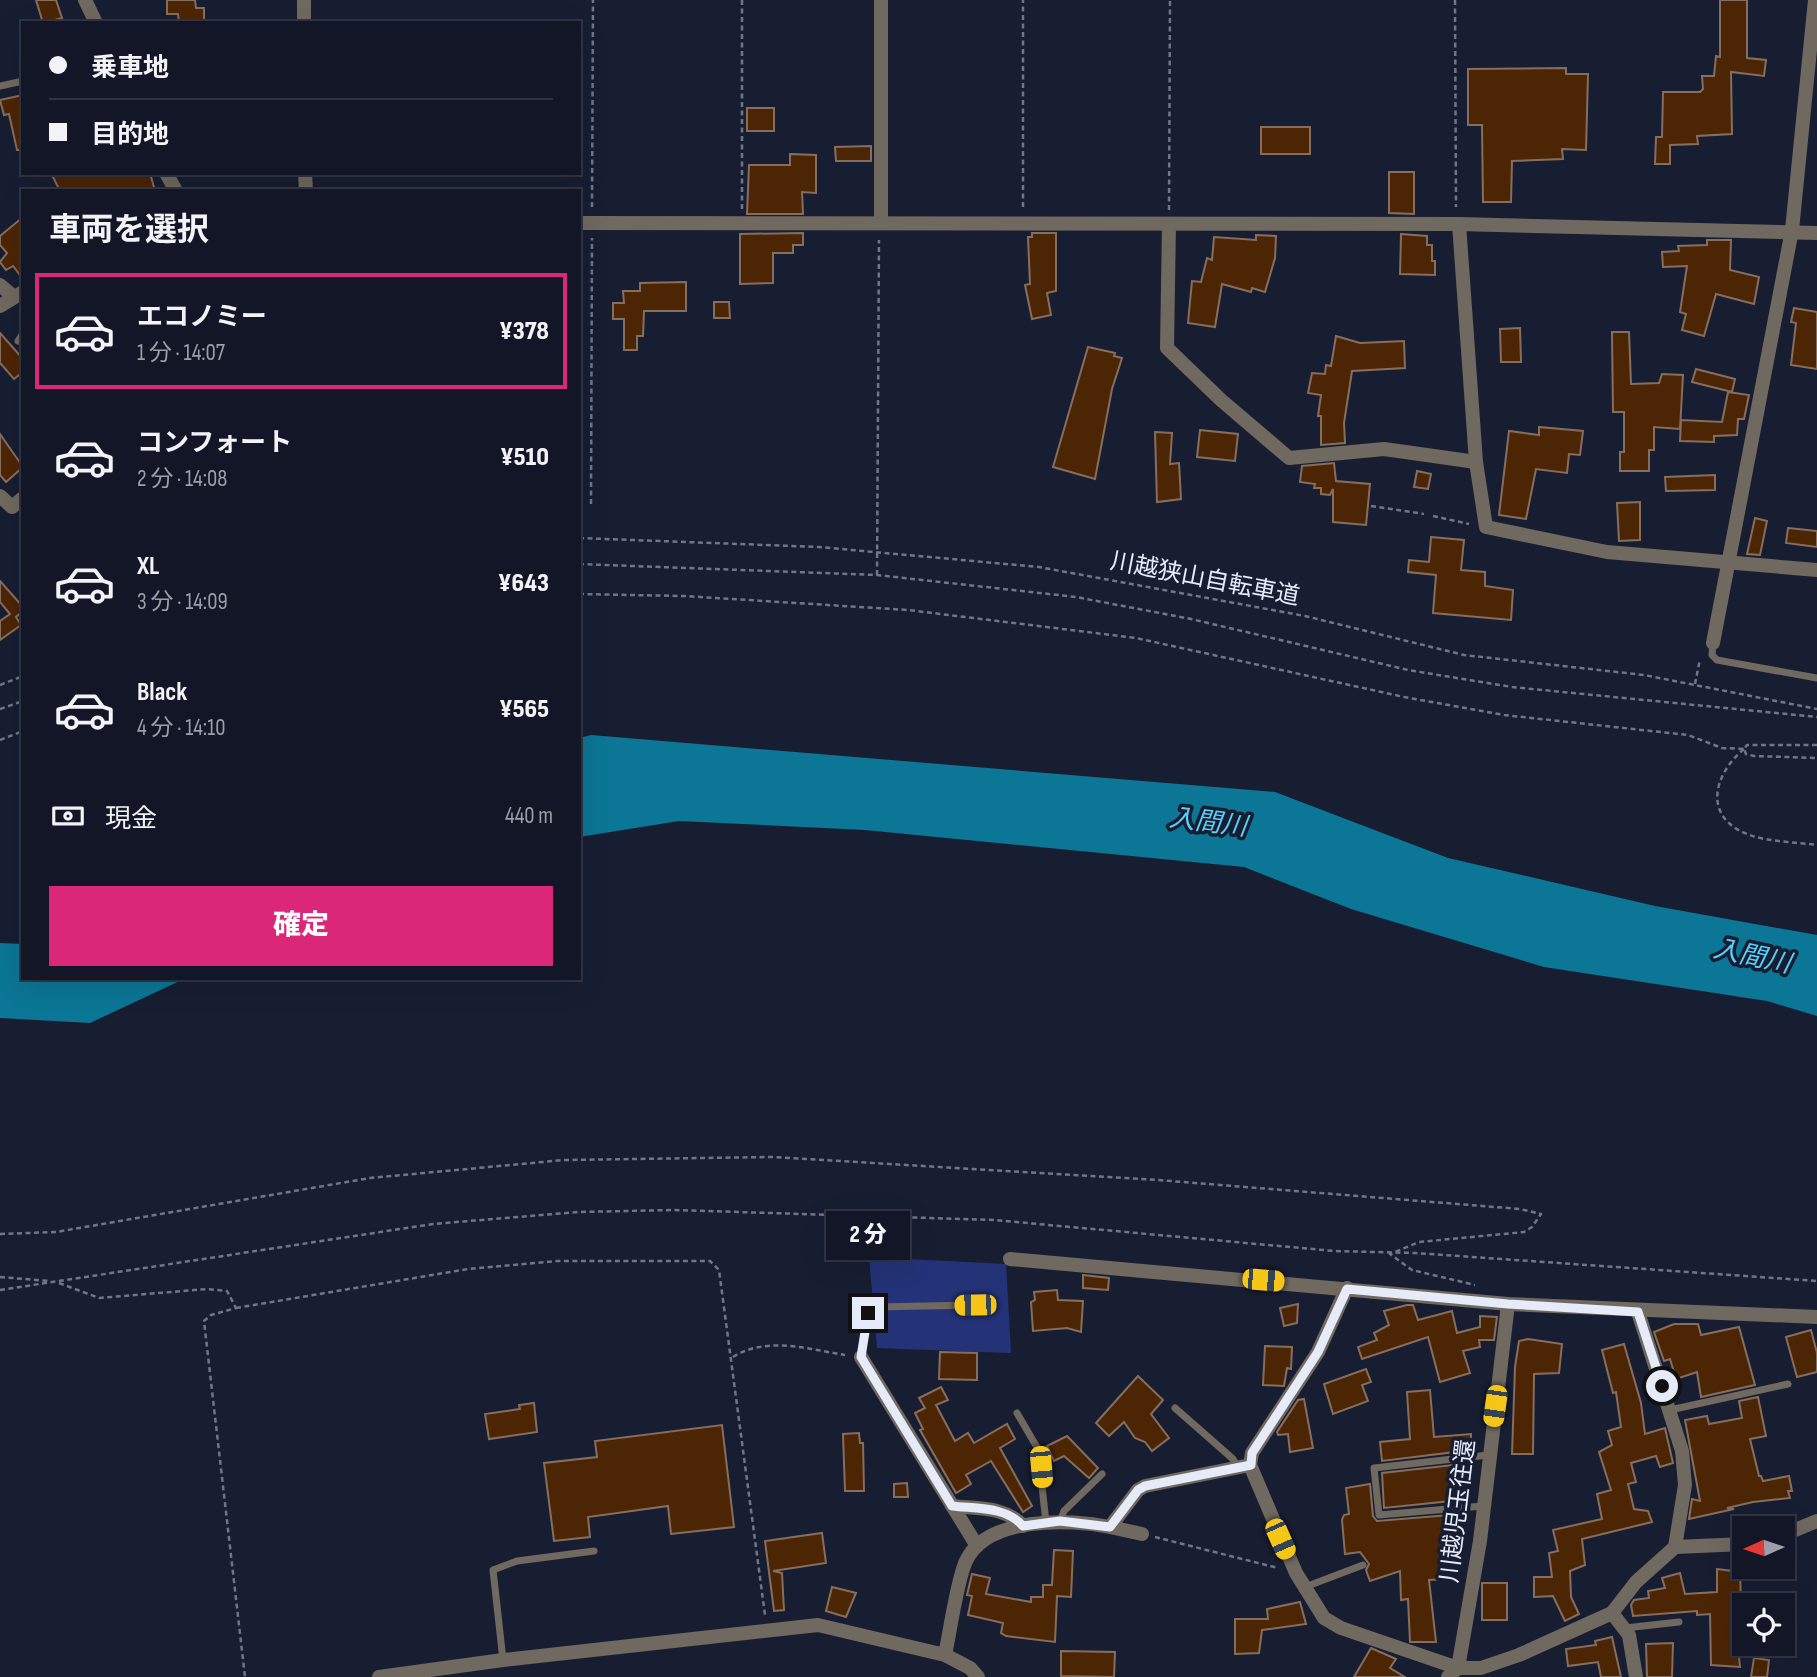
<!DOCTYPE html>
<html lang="ja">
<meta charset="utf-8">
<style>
:root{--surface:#121626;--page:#1f2332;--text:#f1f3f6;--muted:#9c9fa7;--line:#313543;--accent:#db2777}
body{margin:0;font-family:"Sofia Sans Condensed","Noto Sans JP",sans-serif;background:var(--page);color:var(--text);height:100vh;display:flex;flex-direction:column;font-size:26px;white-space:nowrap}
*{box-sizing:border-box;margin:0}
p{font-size:23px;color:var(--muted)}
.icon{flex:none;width:38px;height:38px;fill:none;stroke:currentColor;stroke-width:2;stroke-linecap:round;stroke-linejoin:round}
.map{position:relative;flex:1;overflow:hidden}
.side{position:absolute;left:21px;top:189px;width:560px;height:791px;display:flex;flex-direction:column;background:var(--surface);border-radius:0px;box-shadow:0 7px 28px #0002,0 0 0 2px var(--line)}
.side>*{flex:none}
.top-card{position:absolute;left:21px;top:21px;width:560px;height:154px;border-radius:0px;box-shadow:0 7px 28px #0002,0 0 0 2px var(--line);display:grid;align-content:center;height:154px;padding:0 28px;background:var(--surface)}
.needle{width:46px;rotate:267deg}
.controls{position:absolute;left:1732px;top:1516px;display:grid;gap:14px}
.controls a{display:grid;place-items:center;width:63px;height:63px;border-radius:0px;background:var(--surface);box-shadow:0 7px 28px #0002,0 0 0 2px var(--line);font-size:35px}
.end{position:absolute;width:32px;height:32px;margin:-16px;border:9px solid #e6ebf9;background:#111;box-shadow:0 0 0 4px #111}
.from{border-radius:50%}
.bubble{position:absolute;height:49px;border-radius:0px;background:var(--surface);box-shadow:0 7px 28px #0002,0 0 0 2px var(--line);font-size:23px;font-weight:800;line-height:49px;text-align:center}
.car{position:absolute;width:21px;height:42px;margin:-21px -10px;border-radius:9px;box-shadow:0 0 5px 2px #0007;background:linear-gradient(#f5c518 24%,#345 0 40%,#f5c518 0 76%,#345 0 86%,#f5c518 0)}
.top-card b{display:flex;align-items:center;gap:24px;height:66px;font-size:26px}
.top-card b+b{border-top:2px solid var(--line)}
.top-card i{width:18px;height:18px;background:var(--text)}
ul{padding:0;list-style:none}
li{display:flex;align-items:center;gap:21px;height:116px;margin:0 14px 10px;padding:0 14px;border:4px solid transparent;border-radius:0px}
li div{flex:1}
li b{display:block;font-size:26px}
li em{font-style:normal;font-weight:800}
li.on{border-color:var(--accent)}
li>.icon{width:63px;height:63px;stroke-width:1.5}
h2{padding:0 28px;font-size:32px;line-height:84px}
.pay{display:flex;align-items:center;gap:18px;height:77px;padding:0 28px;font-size:26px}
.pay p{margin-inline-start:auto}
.primary-button{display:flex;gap:14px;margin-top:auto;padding:14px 28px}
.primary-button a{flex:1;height:80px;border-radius:0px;background:var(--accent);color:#fff;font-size:28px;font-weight:800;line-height:80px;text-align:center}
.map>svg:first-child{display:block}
.green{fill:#243377}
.water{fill:#0b7695}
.building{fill:#4c2504;stroke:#866e5f;stroke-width:2}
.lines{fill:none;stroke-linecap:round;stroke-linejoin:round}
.path{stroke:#707687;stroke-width:2.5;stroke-dasharray:5 3.5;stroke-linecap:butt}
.service{stroke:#70695f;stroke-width:7}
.minor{stroke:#70695f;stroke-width:14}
.route{stroke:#e6ebf9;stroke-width:9}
.labels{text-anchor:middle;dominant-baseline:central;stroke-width:7;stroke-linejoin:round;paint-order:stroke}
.street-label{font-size:24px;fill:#e6ebf9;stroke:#181e32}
.water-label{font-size:26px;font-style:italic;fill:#58cff9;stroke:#181e32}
</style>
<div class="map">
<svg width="1817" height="1677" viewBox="0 0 1817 1677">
<rect width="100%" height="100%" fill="#181e32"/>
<path class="green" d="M869,1257l137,7 5,89 -134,-5z"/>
<g class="water">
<path d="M591,735l684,57 173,66 207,48 162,29v81l-50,-15 -223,-34 -193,-58 -107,-42 -379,-37 -186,-9 -100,16v-99z"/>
<path d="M0,943l23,1v34h163l-96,45 -90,-5z"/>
</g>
<g class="building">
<path d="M36,0h20l6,18 -19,5z"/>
<path d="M167,0h28l1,8h8v15h-25l-1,-9h-11z"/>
<path d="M1720,0h27v58l19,2 -2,16 -33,-4 1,62 -35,2 1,8 -28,1v19h-15l1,-27h6l1,-45h37l3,-3 -1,-13h12l2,-20 4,1z"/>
<path d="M1566,68v6h22l-2,76 -24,-1 1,10 -51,2 -1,41h-28l-1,-77h-14v-56z"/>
<path d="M23,95v55h-6l-8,-36 -5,1 -4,-15z"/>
<rect x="747" y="108" width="27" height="23"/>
<rect x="1261" y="127" width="49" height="27"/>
<path d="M871,146v15h-35l-1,-14z"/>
<path d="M790,154l26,1v38l-14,-1 1,22h-56l2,-49h41z"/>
<path d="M1389,172h25v42l-25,-1z"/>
<path d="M51,173h99l5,18h-95z"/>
<path d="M23,217v62l-10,-13 -7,4 -6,-8 7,-9 -7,-8v-9z"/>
<path d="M803,233v12h-10v8h-20v30l-33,1v-50z"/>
<path d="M1032,233h24v58l-9,2 4,22 -19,4 -7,-34 5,-1 -2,-47h4z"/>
<path d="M1401,234l26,2v9h5v16h3v14l-35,-1z"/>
<path d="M1256,235l20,1 -1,22 -10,34 -13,-4 -1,4 -29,-8 -7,43 -27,-4 4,-42 9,1 6,-24 5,2 2,-23 42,3z"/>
<path d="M1707,240h24l-1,30 29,7 -5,27 -38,-10 -12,42 -22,-6 4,-16 -6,-2 7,-46 -24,1 -1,-15 17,-1 -1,-5 29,-1z"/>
<path d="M686,282v29h-42l-1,25h-6v14h-13v-31h-11v-16h11l-1,-12h17v-8z"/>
<path d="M714,302h15l1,16h-16z"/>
<path d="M1794,308l23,4v57l-26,-4 5,-42 -5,-1z"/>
<path d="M1520,328l1,34h-20l-1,-33z"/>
<path d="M1612,332h17l2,52 28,-1 3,-9 21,1 -3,54 -26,-2v23h-5v21h-29v-19h4v-40h-11z"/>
<path d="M0,333l23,26v13l-9,7 -14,-16z"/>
<path d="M1336,336l24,7 44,-2 1,27 -53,3 -8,52 1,20 -24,2v-29h-3l3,-21 -13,-2 4,-20 13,1 1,-9 5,1z"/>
<path d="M1088,347l27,6 -1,3 8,2 -10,31 -17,90 -42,-12z"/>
<path d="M1696,369l39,10 -3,13 -40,-10z"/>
<path d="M1728,392l21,3 -5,24h-6l-1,16 -23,1v6l-34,-1 1,-21 41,2z"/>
<path d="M1539,427l44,4 -3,24 -11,-1 -2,19 -31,-4 -10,50 -27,-4 10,-84 30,4z"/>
<path d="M1200,430l38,4 -3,27 -38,-4z"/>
<path d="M1155,432l17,1 -2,31 9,-1 2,36 -24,3z"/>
<path d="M0,434l23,33 -17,15 -6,-7z"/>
<path d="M1334,463l2,18 34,3 -4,41 -33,-3v-33l-3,6 -9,-1v-6h-7l1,-4 -15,-2 2,-16z"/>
<path d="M1417,471l14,3 -3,15 -14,-2z"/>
<path d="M1715,475v15l-49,1 -1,-14z"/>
<path d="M1640,502v38l-21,1 -2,-38z"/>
<path d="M1755,518l12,3 -7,34 -13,-1z"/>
<path d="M1788,528l29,3v16l-31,-4z"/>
<path d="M1431,537l33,3 -3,30 24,2v14l28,4 -2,30 -78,-7 3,-38 -28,-3 1,-12 20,2z"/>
<path d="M0,581l23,26v4l-7,6 5,8 -21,15v-19l10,-7 -10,-12z"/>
<path d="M1083,1275l26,3 -1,12 -25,-2z"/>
<path d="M1057,1290l1,10 25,1 -2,31 -14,-4 -34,3 -2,-29 4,-2 -1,-8z"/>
<path d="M1298,1304l-1,19 -13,3 -4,-18z"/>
<path d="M1407,1305h6l5,15 34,-9 5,22 23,-6v-11l17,1 -3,23h-15l1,7 -17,4 7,22 -30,9 -12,-45 -66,22 -4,-12 19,-7 -3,-7 15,-8 -5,-14z"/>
<path d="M1674,1324h24l3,11 38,-8 16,58 -54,12 -4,-25 -21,7 -6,-20 -6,2 -10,-29z"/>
<path d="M1811,1330l6,23v19l-20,5 -11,-40z"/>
<path d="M1528,1339l34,5 -3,29 -25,1 -1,80h-21l3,-87 4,-26z"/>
<path d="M1624,1344l17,59 4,31 20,-6 8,35 -13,4 -4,-11 -25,7 5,19 -8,2 6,25 14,2 4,11 -70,17 3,26 -15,6 1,26 8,17 -14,7 -12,-25 -19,1v-20h18l-3,-24 9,-2 -5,-21 49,-11 -5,-25 14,-4 -12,-38 13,-7 -4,-14 13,-4 -5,-35 -3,1 -11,-43z"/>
<path d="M1265,1346l27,1 -1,22 -4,-1 -3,18 -21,-1z"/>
<path d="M940,1352l37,1v27l-38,-1z"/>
<path d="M1366,1369l5,13 -9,3 6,16 -35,13 -9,-30z"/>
<path d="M1138,1376l25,24 -12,14 18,24 -17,13 -7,-9 -10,-4 -11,-16 -15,14 -13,-13z"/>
<path d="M941,1387l7,13 -12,5 19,36 13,-8 6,10 33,-19 8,15 -15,9 32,58 -9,6 -32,-51 -25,14 5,9 -15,9 -36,-63 3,-1 -8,-16 10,-5 -6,-10z"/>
<path d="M1430,1390l4,47 37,-3v16l-89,11 -2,-19 30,-3 -3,-47z"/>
<path d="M1758,1397l8,39 -16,3 9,37h2l2,5 26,-5 3,15h-4l2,7 -37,4 -26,6 7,1 -45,10 3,-20 8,2 -15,-81 22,-4 2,8 33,-6 -3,-17z"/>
<path d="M1304,1399l9,49 -23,4 -2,-18 -10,1 -1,-3 21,-32z"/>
<path d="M534,1403l3,29 -48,7 -4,-25 35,-5 -1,-4z"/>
<path d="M722,1425l12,102 -63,7 -3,-28 -80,11 2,20 -36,4 -10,-78 53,-6 -2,-16z"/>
<path d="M859,1433l1,10h3l1,48h-19l-2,-57z"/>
<path d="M1067,1436l31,32 -9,10 -25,-22 -10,5 -7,-15z"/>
<path d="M1471,1463l2,16 -6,2 3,18 -86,9 -2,-35z"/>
<path d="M907,1483l1,14h-14v-13z"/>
<path d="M1370,1484l3,32 4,5 85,-7 2,16 -21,2 3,47 -17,1 7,62h-26l-2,-43 -7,1 -1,-29 -30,10 -4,-11 3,-6 -9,-12 -15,2 -3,-34 2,-5 5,-1 -3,-26z"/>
<path d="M822,1533l4,30 -53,8 9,2 2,37 -10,1 -9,-70z"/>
<path d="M1054,1550l19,1 -2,46 -14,-1 -2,46 -49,-6 -5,-3 2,-10 -35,-8 4,-19 -5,-1 5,-21 18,4 -4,16 45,8v-5h12v-12h9z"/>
<path d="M1717,1569l23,3 1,30h-4l2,27h-3l4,38 -29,-2 -1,-51 -13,1v-4l-64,5 -2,-11 3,-5 15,-2 -1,-7 17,-3 -3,-10 18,-5 5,21 32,-2z"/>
<rect x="1482" y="1583" width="25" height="37"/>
<path d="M832,1587l24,6 -10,24 -20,-6z"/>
<path d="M1300,1602l6,22 -44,6 -3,23 -24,1v-35h33l-1,-10z"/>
<path d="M1612,1637l9,40h-20l-3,-15 -30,4 -2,-17 30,-4 -1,-4z"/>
<path d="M1673,1643l-1,34h-25l-1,-33z"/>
<path d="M1371,1648l25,11 -6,9 15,9h-51z"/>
<path d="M1061,1651l54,1 -1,25 -53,-1z"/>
<path d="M1754,1658l15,2 -2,17h-16z"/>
</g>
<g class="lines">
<g class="path">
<path d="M742,0v209"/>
<path d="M1455,0l1,207"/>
<path d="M592,207l1,-207"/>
<path d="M1023,207v-207"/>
<path d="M1169,210l1,-210"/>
<path d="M591,504l1,-266"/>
<path d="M1371,506l53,8"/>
<path d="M1433,516l36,8"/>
<path d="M579,538l240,9 220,20 266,49 159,39 180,20 173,34"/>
<path d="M579,564l298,11 199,22 115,22 217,51 104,17 305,30"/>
<path d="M877,575l2,-335"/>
<path d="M579,594l105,2 224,14 228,28 268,59 100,18 184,20 34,13 22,1"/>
<path d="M1695,684l5,-25"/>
<path d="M0,685l23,-9"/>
<path d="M0,709l23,-8"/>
<path d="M0,740l23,-9"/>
<path d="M1817,745h-70l-3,4 2,5 8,2 63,2"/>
<path d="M1744,749c-30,25 -42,67 3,85 20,8 48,8 70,11"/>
<path d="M0,1234l56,-2 314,-54 194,-18 208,-3 386,23 362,29 21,5 -9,13 -8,5 -105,10 -29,12 22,16 63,15"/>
<path d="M0,1277l49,4"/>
<path d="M59,1283l40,15 108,-9 20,2 9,17 -25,7 -7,6 41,356"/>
<path d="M0,1290l433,-66 145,-12 96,-2 320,10 340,31 81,2 402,28"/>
<path d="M236,1308l232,-39 89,-8h153l9,9 46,345"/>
<path d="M733,1357c33,-21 75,-8 112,-2"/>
<path d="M1155,1537l123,31"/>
</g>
<g class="service">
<path d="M0,86l23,-5"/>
<path d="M18,341l5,-8"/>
<path d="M1713,643l-1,12 5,5 100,18"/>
<path d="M861,1357l7,-44 7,-6 100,-2"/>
<path d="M1175,1408l58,51 5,8"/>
<path d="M1670,1410l118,-26"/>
<path d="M1017,1413l21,36 8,74"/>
<path d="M1483,1506l-104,9 -5,-47 114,-13"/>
<path d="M1060,1521l4,-10 38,-37"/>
<path d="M1305,1587l58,-22"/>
<path d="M1625,1628l54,-6"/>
<path d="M503,1660l-10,-90 24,-9 77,-10"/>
</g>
<g class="minor">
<path d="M85,0l11,23"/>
<path d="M304,0v23"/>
<path d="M881,0v223"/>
<path d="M166,173l10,18"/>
<path d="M305,173l1,18"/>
<path d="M579,223l880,1 358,9"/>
<path d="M1169,224l-2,124 54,52 68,58 95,-9 92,13"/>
<path d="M1459,224l17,238 10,65 121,25 210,18"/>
<path d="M0,285l13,11"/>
<path d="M0,306l23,-14"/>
<path d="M0,496l12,11 11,-9"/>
<path d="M1713,643l79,-413 23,-230"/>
<path d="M1010,1259l498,45 309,13"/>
<path d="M1347,1288l-29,64 -66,101 -2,12 46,108 28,45 17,10 117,40h23l38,-13 93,-42"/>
<path d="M1638,1312l44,139 3,34 -10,62"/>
<path d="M861,1357l116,189"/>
<path d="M952,1506c25,3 53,0 71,20"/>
<path d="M1110,1527l32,7"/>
<path d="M1783,1535l34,-14"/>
<path d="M945,1655c5,-23 12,-75 21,-94 21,-45 104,-42 144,-34l28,-37 7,-4 105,-21"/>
<path d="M379,1677l124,-17 315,-35 127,30 25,13 8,9"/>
<path d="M1448,1677l10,-9 22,-127 28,-237"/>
<path d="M1636,1677l-7,-42 -17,-22 24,-31 39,-35 70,-3"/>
</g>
</g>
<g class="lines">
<path class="route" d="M868,1313l-7,44 91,149c25,3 53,0 71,20l37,-5 50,6 28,-37 7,-4 106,-21 1,-12 66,-101 29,-63 161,15 130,8 24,74"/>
</g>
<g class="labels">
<g class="street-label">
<text transform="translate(1205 579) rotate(11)">川越狭山自転車道</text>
<text transform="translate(1458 1511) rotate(-83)">川越児玉往還</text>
</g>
<g class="water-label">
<text transform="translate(1208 823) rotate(7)">入間川</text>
<text transform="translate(1752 957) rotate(12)">入間川</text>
</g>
</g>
</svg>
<div class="controls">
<a><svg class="needle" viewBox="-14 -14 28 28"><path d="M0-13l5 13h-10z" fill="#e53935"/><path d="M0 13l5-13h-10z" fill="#9c9fa7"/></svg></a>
<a><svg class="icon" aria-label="locate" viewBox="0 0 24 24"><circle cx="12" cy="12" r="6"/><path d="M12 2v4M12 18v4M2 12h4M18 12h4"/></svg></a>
</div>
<i class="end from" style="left:1662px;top:1386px"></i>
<i class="end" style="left:868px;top:1313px"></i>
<div class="bubble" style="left:826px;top:1211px;width:84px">2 分</div>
<i class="car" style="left:1263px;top:1280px;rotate:95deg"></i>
<i class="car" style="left:975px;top:1305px;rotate:269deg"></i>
<i class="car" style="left:1495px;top:1406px;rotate:188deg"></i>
<i class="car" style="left:1041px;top:1467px;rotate:175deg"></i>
<i class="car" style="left:1280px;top:1539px;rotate:156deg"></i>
<div class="top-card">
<b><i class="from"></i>乗車地</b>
<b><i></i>目的地</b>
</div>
<section class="side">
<h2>車両を選択</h2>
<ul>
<li class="on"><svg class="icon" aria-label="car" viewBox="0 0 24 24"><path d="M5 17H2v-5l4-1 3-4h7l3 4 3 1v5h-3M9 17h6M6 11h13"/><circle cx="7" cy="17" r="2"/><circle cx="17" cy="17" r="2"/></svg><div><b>エコノミー</b><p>1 分 · 14:07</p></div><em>¥378</em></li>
<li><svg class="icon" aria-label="car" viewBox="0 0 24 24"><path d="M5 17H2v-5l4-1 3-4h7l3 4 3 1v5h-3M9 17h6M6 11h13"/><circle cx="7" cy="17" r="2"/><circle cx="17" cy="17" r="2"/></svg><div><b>コンフォート</b><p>2 分 · 14:08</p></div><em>¥510</em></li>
<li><svg class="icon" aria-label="car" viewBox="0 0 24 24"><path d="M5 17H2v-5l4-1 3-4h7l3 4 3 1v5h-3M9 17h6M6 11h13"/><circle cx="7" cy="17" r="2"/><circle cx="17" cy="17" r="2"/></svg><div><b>XL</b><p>3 分 · 14:09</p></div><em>¥643</em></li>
<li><svg class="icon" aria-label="car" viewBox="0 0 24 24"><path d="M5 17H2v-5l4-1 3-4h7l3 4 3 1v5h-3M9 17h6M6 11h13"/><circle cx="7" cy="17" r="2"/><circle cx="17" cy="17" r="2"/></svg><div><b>Black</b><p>4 分 · 14:10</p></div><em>¥565</em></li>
</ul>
<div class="pay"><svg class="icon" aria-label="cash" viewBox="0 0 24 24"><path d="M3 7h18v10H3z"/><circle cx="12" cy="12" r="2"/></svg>現金<p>440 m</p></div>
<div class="primary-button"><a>確定</a></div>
</section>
</div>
